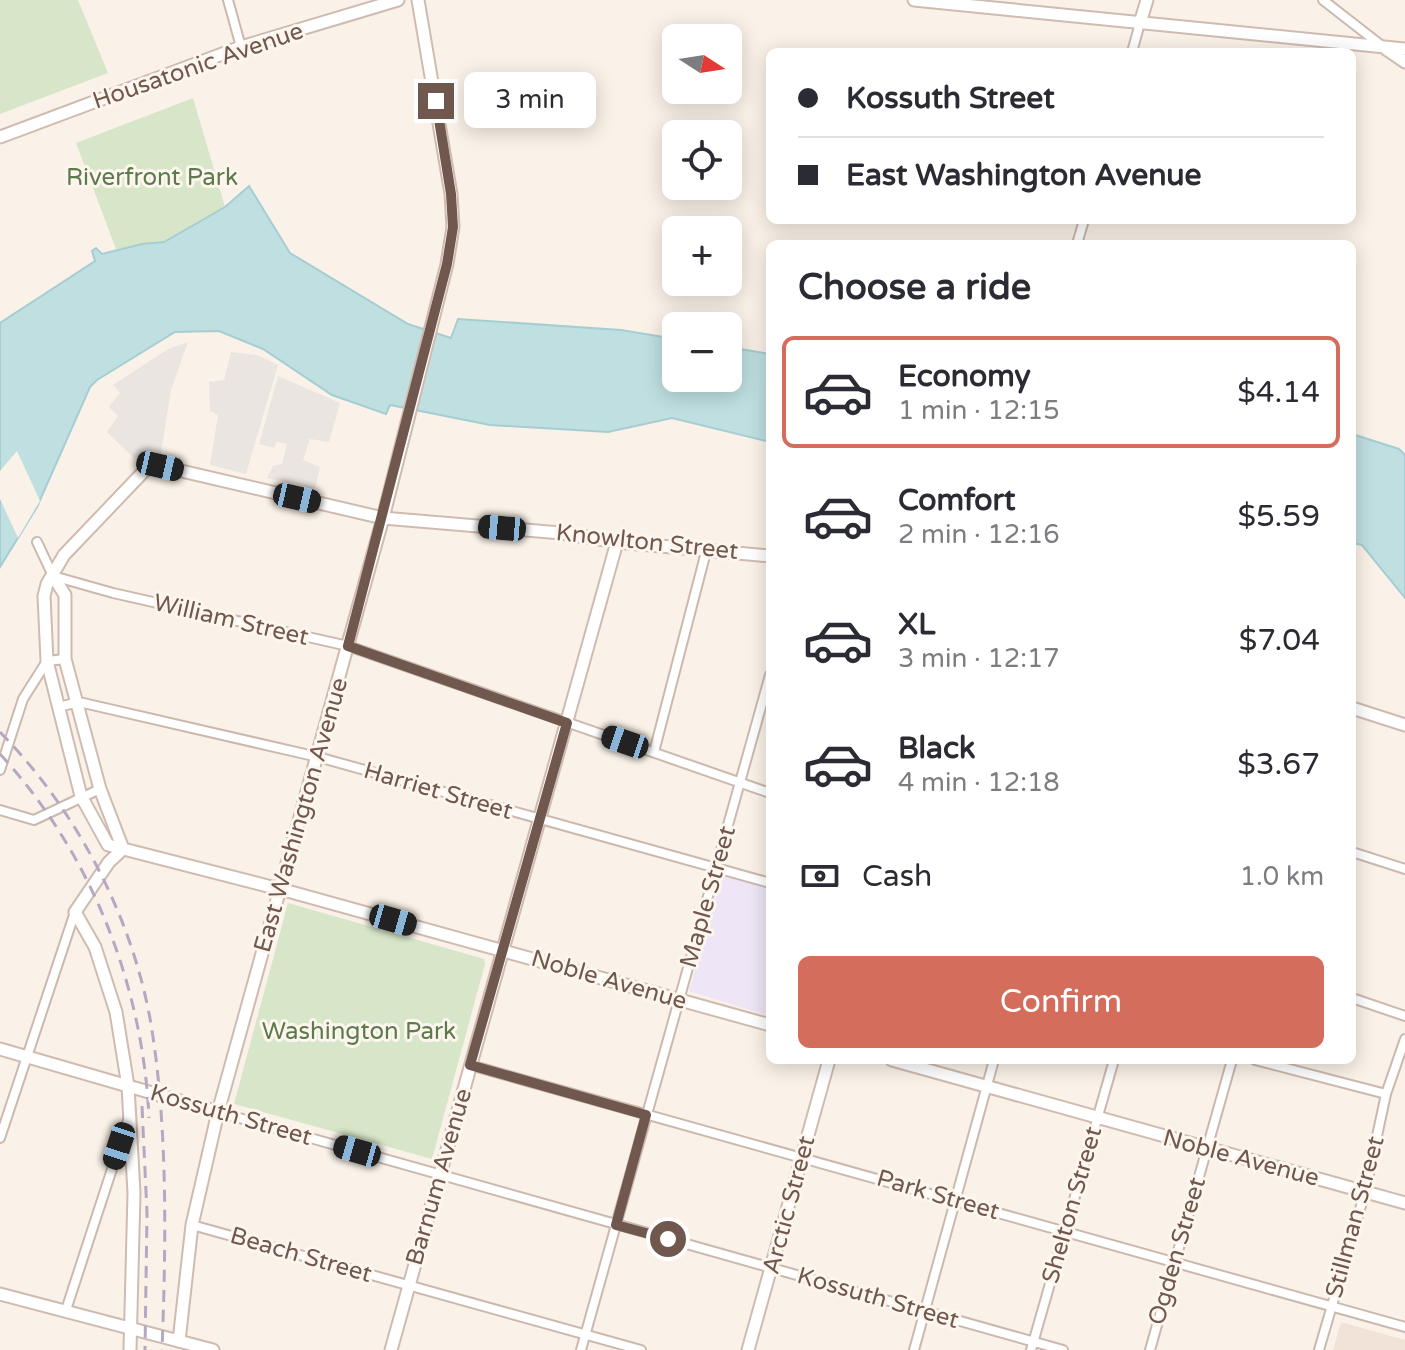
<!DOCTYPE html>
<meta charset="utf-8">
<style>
:root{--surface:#fff;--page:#f7f7f7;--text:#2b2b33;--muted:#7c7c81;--line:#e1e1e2;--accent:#d56d5c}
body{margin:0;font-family:"Varela Round",sans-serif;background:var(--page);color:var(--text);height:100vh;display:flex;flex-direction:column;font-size:30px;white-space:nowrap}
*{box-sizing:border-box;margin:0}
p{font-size:26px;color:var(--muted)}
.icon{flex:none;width:44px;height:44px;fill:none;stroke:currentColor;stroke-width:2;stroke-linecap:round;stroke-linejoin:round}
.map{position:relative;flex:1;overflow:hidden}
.side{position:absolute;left:766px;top:240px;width:590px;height:824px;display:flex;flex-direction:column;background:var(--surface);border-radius:12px;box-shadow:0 4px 20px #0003}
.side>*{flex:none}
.guide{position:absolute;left:766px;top:48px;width:590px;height:176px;border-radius:12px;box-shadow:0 4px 20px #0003;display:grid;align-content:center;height:176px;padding:0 32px;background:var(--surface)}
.needle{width:52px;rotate:102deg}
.fabs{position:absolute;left:662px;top:24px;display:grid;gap:16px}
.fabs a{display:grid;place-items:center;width:80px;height:80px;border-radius:12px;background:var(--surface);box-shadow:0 4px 20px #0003;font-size:40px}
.end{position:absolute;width:36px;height:36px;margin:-18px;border:10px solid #71584f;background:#fff;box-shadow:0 0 0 4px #fff}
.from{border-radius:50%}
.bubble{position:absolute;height:56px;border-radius:12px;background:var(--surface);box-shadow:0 4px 20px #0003;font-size:26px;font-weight:600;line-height:56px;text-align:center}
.car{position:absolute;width:24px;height:48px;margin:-24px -12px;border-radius:10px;box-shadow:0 0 6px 2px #0007;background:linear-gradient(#222 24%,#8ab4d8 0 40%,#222 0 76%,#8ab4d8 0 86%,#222 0)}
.guide b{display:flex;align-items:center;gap:28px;height:76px;font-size:30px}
.guide b+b{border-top:2px solid var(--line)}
.guide i{width:20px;height:20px;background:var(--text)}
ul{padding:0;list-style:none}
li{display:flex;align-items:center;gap:24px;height:112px;margin:0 16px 12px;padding:0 16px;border:4px solid transparent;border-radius:12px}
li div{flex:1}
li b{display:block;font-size:30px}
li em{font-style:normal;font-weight:600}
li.on{border-color:var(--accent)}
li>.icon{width:72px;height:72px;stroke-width:1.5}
h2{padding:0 32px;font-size:36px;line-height:96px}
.pay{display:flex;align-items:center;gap:20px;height:88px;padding:0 32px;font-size:30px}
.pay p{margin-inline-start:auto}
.action{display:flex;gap:16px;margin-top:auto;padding:16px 32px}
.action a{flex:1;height:92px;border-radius:12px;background:var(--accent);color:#fff;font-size:32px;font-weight:600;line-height:92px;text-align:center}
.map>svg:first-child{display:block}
.residential{fill:#f1e3d7}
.industrial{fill:#ebe5e1}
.education{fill:#eee5f6}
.green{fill:#d7e6c8}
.water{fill:#bfdfe1;stroke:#a6ced2;stroke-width:2}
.pier{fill:#faf2e8}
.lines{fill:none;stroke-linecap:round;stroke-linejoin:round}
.street-casing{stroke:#cbb9af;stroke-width:12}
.secondary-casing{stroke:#cfbbb0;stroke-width:15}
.street{stroke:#fff;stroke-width:8}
.secondary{stroke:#fff;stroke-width:11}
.rail{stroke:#b4a8c2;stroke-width:3;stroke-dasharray:12 8;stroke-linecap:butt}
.route{stroke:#71584f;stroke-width:10}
.labels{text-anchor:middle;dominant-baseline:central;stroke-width:6;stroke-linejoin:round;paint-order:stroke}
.street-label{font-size:24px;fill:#71584f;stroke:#fdf6ee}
.park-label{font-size:24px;fill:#5d7a4c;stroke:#fdf6ee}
</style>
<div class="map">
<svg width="1405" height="1350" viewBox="0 0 1405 1350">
<rect width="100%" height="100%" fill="#faf2e8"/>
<path class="residential" d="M1341,1322l64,18v10h-72z"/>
<g class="industrial">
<path d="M188,342l-17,48 -10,63 -8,-3 -19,8 -27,-26 11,-16 -9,-9 11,-14 -7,-8 55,-36z"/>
<path d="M231,352l26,3 21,10 -32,109 -36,-9 8,-50 -8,-4 -1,-29 15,-2z"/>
<path d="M278,376l62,27 -11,39 -19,-3 -7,21 17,7 -5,22 -48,-11 6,-12 9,-2 5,-20 -11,-2 -2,6 -15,-4z"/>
</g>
<path class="education" d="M725,876l45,13v127l-81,-25 32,-113z"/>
<g class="green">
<path d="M0,0h78l30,73 -108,41z"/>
<path d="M193,98l32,109 -61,35 -48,7 -40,-106z"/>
<path d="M288,903l196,56 1,5 -53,195 -198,-55z"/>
</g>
<g class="water">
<path d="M249,186l41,67 118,71 43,14 7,-19 163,11 55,9v39h52v-31l42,7v88l-98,-24 -64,14 -118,-7 -100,-20 -4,9 -54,-19 -69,-46 -44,-18 -44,1 -78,48 -7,7 -53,120 -37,60v-244l95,-62 -3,-10 4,-3 6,6 40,-10 22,-2 61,-35z"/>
<path d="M1352,434l47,15 6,6v143l-43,-53 -10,-2z"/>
</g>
<path class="pier" d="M17,451l23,50 -22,37 -18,-39v-28z"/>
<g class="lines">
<g class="street-casing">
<g id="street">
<path d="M228,0l13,47"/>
<path d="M1323,0l59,46"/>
<path d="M1132,52l8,-29"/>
<path d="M1077,244l7,-24"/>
<path d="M37,542l16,34 60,17 235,53 422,147"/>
<path d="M58,707l21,-5 239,55 452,126"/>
<path d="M654,752l53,-204"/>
<path d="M0,770l23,-71 24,-38 18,-2"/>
<path d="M0,810l34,10 66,-31"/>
<path d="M1352,852l53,17"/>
<path d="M1352,998l53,18"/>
<path d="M1255,1060l131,34"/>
<path d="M470,1065l935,262"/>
<path d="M218,1112l845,238"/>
<path d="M0,1138l75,-226"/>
<path d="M192,1225l449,125"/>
<path d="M66,1310l62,-190"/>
<path d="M581,1350l189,-675"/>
<path d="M914,1350l80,-290"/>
<path d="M1031,1350l83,-290"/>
<path d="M1150,1350l82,-290"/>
<path d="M1319,1350l46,-158 21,-98 19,-55"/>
</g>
</g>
<g class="secondary-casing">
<g id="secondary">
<path d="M914,0l491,49"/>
<path d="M1140,23l7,-23"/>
<path d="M1386,49l19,13"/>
<path d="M0,137l241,-90 157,-47"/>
<path d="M770,556l-153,-14 -56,-9 -178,-15 -223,-52 -12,1 -84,88 -17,29 -3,12 3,65 34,135 27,49 183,47 479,133"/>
<path d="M53,576l12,19v64l35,130 23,60"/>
<path d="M1352,708l53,17"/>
<path d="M123,849l-14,13 -34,50 20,35 21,65 12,74 6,107 -4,157"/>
<path d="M0,1049l218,63"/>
<path d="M892,1060l513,143"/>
<path d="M0,1294l213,56"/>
<path d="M179,1341l13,-116 26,-113 165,-594 64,-254 6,-37 -2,-33 -33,-194"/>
<path d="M391,1350l226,-808"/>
<path d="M748,1350l81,-290"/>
</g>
</g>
<use href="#street" class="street"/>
<use href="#secondary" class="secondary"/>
<g class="rail">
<path d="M0,732c76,78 132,183 151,292 17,103 15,221 11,326"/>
<path d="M0,754c91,99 143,231 149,364"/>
<path d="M142,1106l5,107 -2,137"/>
</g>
</g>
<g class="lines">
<path class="route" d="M436,101l15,93 2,33 -6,37 -99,382 219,77 -97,342 176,50 -30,110 52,14"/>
</g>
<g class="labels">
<g class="street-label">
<text transform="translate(198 66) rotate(-19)">Housatonic Avenue</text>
<text transform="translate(647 542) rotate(6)">Knowlton Street</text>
<text transform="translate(231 620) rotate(13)">William Street</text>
<text transform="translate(438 791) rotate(16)">Harriet Street</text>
<text transform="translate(301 815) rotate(-74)">East Washington Avenue</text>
<text transform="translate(708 897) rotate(-74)">Maple Street</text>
<text transform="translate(609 980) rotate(16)">Noble Avenue</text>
<text transform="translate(231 1115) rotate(16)">Kossuth Street</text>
<text transform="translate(1241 1158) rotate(15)">Noble Avenue</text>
<text transform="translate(439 1177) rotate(-74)">Barnum Avenue</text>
<text transform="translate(938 1195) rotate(16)">Park Street</text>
<text transform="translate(789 1205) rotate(-75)">Arctic Street</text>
<text transform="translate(1072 1205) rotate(-74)">Shelton Street</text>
<text transform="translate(1355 1217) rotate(-75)">Stillman Street</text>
<text transform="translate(1177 1251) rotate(-74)">Ogden Street</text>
<text transform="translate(301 1255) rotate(16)">Beach Street</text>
<text transform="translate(878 1298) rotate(16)">Kossuth Street</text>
</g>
<g class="park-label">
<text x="152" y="177">Riverfront Park</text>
<text x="359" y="1031">Washington Park</text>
</g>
</g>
</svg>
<div class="fabs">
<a><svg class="needle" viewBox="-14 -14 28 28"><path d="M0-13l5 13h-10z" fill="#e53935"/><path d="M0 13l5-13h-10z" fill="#7c7c81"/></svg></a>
<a><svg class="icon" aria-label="locate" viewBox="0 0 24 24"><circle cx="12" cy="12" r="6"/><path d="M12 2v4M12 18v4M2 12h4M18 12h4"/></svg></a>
<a>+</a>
<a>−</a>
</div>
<i class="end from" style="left:668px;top:1239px"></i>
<i class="end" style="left:436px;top:101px"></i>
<div class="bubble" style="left:464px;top:72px;width:132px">3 min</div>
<i class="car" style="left:160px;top:466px;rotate:103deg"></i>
<i class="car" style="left:297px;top:498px;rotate:103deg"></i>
<i class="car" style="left:502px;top:528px;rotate:275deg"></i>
<i class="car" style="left:625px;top:742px;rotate:289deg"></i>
<i class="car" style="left:393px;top:920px;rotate:106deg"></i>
<i class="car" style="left:119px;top:1146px;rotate:198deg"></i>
<i class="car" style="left:357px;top:1151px;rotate:286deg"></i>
<div class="guide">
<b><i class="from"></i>Kossuth Street</b>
<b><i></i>East Washington Avenue</b>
</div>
<section class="side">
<h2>Choose a ride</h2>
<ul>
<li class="on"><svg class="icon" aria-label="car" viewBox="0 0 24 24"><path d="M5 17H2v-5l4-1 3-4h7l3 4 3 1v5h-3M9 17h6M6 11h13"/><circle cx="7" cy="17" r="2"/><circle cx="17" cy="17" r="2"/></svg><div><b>Economy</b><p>1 min · 12:15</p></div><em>$4.14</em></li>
<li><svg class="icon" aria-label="car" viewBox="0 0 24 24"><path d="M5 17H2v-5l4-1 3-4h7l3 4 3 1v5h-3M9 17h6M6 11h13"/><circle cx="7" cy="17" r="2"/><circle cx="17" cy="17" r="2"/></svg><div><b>Comfort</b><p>2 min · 12:16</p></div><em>$5.59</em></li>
<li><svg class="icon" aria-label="car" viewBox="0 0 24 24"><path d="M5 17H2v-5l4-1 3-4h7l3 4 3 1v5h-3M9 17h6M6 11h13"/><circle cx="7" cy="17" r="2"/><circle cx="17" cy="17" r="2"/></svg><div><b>XL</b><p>3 min · 12:17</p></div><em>$7.04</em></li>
<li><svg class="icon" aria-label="car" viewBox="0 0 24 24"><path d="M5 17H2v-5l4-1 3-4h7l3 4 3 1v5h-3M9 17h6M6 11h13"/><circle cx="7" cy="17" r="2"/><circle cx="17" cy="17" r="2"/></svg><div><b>Black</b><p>4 min · 12:18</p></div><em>$3.67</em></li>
</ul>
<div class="pay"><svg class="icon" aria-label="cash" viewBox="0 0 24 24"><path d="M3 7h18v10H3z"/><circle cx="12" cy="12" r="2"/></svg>Cash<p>1.0 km</p></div>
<div class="action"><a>Confirm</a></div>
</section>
</div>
